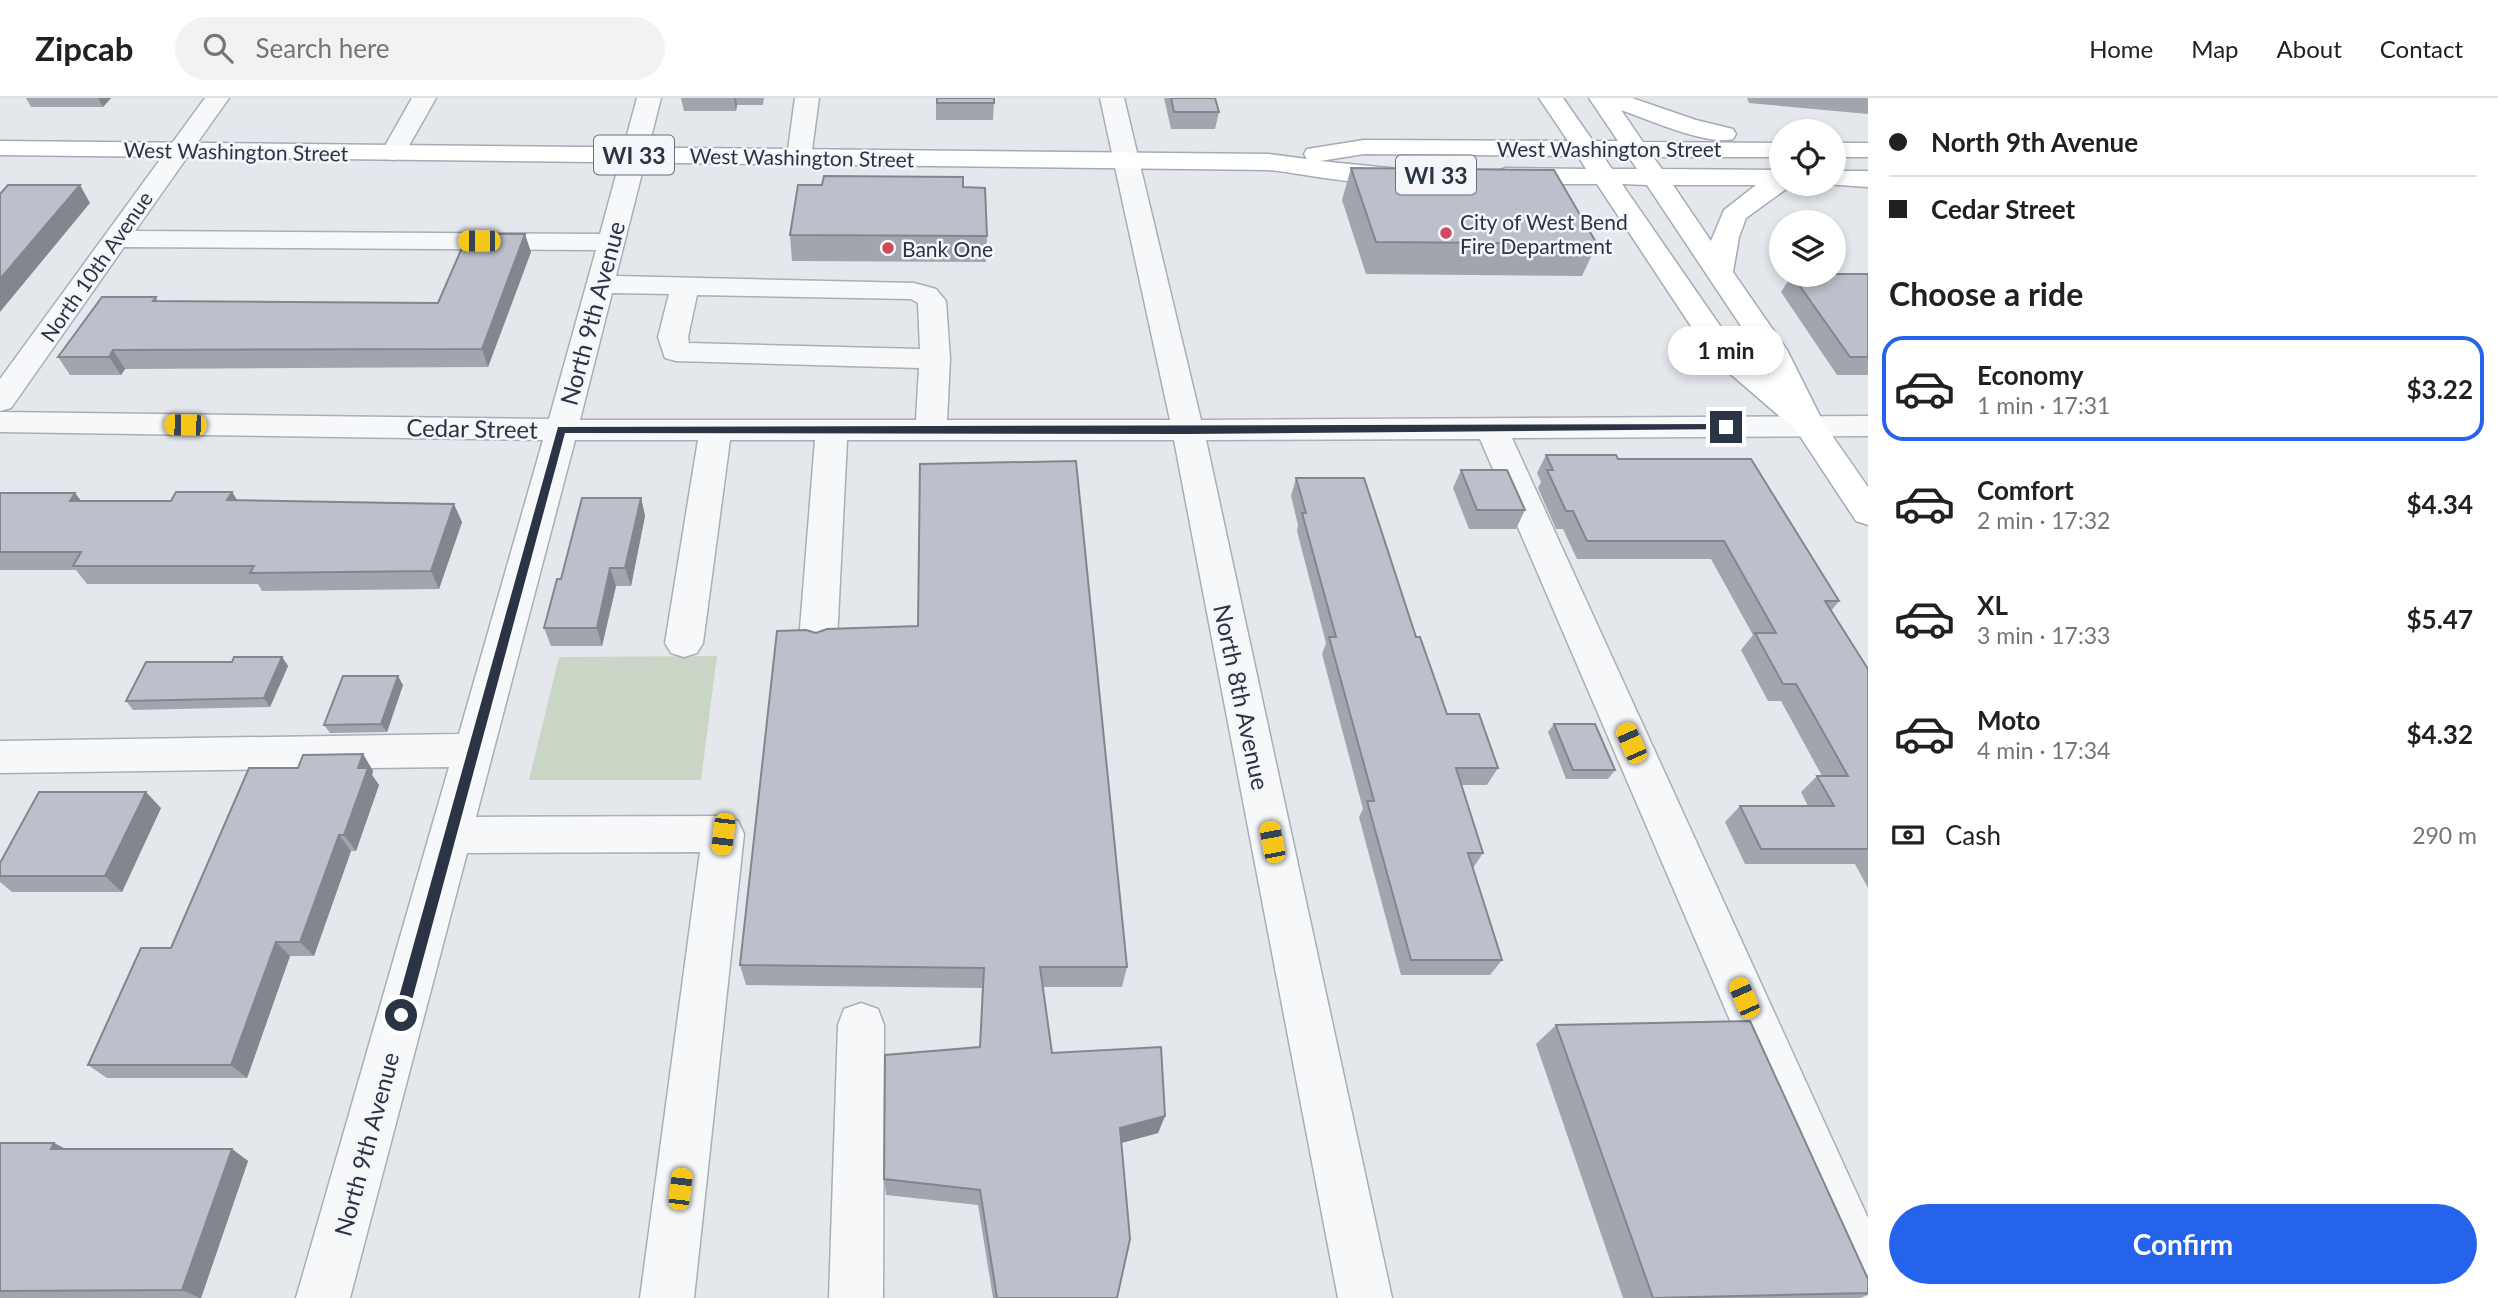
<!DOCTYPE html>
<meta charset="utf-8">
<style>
:root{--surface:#fff;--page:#f2f2f2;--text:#202124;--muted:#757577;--line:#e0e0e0;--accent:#2563eb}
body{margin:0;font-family:Lato,sans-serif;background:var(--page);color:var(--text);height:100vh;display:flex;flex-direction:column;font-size:26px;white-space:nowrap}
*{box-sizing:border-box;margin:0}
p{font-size:23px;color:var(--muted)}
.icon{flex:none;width:38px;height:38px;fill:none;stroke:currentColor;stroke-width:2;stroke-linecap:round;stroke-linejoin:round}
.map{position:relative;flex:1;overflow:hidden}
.sheet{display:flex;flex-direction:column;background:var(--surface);width:630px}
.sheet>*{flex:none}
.guide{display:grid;align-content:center;height:154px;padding:0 21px;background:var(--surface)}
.controls{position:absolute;left:1769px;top:21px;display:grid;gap:14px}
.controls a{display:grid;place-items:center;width:77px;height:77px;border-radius:50%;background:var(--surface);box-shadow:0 4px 10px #0003;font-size:35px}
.end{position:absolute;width:32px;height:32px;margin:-16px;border:9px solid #2b3445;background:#fff;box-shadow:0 0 0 4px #fff}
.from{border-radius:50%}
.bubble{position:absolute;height:49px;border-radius:24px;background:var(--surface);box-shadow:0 4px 10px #0003;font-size:23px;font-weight:700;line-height:49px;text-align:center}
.car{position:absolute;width:21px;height:42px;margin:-21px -10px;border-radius:9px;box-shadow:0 0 5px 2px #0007;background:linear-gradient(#f5c518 24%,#345 0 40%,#f5c518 0 76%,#345 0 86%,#f5c518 0)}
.guide b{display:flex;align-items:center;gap:24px;height:66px;font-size:26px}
.guide b+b{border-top:2px solid var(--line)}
.guide i{width:18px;height:18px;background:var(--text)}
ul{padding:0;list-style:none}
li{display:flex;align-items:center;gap:21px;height:105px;margin:0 14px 10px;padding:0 7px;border:4px solid transparent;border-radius:21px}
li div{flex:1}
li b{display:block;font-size:26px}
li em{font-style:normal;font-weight:700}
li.active{border-color:var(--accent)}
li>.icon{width:63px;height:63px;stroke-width:1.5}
h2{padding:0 21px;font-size:32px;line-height:84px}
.pay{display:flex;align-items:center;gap:18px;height:77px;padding:0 21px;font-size:26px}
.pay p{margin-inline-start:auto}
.primary-button{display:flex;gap:14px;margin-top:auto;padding:14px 21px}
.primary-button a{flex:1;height:80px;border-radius:42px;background:var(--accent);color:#fff;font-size:28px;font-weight:700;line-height:80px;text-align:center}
header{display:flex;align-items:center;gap:42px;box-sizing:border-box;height:98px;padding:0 35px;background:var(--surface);border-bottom:2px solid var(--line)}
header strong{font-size:33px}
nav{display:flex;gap:38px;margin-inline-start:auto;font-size:24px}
.search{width:490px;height:63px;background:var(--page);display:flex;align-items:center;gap:18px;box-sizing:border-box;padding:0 24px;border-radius:38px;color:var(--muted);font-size:26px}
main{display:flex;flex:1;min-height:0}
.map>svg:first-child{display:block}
.green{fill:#c9d6c5}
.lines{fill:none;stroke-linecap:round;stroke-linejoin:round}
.minor-casing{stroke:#a9aeb7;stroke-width:3}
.major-casing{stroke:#a3abb8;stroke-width:3}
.minor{fill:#f7f8fa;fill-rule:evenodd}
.major{fill:#fff;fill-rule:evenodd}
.wall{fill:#a1a5ae}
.shaded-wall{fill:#83868d}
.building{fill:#bbc0ca;stroke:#83868d;stroke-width:2}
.route{fill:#2b3445}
.poi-dot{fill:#d1495b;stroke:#f4f6f9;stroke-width:2.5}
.labels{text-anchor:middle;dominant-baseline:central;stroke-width:5;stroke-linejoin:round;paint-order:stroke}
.far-street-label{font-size:21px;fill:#2b3445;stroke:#f4f6f9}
.far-poi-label{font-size:21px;fill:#2b3445;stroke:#f4f6f9;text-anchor:start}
.shield{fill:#f4f6f9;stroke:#676e7b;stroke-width:2}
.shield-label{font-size:23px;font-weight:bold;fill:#2b3445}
.street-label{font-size:24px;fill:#2b3445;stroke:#f4f6f9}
</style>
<header>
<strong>Zipcab</strong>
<div class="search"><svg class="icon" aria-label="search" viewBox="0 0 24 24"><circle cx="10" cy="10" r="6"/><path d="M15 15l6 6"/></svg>Search here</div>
<nav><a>Home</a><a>Map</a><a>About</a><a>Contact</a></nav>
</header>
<main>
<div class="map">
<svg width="1868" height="1200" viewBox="0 0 1868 1200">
<rect width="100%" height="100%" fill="#e4e7ec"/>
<path class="green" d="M717,558l-16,124h-172l30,-123z"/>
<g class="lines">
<g class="minor-casing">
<g id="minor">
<path d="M205,0h24l-94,133 465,3 37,-136h24l-45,178 298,7 22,6 10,12 4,58 -3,61h223l-70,-322h24l77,322 667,-4v20l-356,2 356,780v80l-19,-1 -369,-858 -274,1 186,858h-54l-164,-858h-327l-10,201 -6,10 -13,4 -13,-4 -6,-10 16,-201h-85l-27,203 -6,10 -13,4 -13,-4 -6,-10 33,-203h-123l-99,377 247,-1 15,5 6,13 -50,464h-54l60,-446 -233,1 -117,445h-54l153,-531 -449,6v-32l459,-7 84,-294 -543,-8v-20l549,7 47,-169 -472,-3 -113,161 -11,3v-32zM612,195l57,1 -11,43 7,21 11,3 243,7 -3,52h-336zM697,197l214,4 7,4 2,46 -231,-6 -1,-6z"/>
<path d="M412,0h24l-34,60 -9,2 -9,-2 -3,-5z"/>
<path d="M795,0h24l-8,59 -3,5 -9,2 -9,-2 -3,-5z"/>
<path d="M861,905l17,6 6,16 -1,273h-54l9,-273 6,-16z"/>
</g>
</g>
<g class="major-casing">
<g id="major">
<path d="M1539,0h24l30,43h25l-29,-43h43l64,22 37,9 3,5 -3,5c-26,7 -86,-20 -112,-29l22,32 139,1v14h-129l9,12 120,1v14h11l-47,34 -7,19 -6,35 54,78 37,74 44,63v38l-12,-4 -64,-97 -6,-2 -74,-64 -115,-174h-91l-9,-3 -4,-5 4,-5 9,-3 80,1 -8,-13 -214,-2 -44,7 89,9 4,5 -4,5c-37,10 -101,-6 -140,-10l-1269,-15v-14l1269,13 38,5 -3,-5 3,-5 57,-9 204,1zM1603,58h25l9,13h-25zM1622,86l25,1 110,165 12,25 -35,-29zM1673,87h83l-32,25 -13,31z"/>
<rect x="1834" y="45" width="34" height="14"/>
<path d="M1834,73h34v16l-43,-3h9z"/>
</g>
</g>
<use href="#minor" class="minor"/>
<use href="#major" class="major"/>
</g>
<g class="wall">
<path d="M26,0h85l-8,9h-72z"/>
<path d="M681,0h83l-1,7h-26l-1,6h-52z"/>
<path d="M936,0l58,5 -1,17h-57z"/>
<path d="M1164,0h51l4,14 -4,17h-44z"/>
<path d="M1747,0h121v16l-119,-11z"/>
<path d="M1351,70l246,76 -15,32 -216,-2 -24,-74z"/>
<path d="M963,89l24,49 -1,26 -194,-1 -2,-26z"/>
<path d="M531,154l-43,115 -363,2 -4,6h-51l-12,-18 98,-60 2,4 280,2z"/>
<path d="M1868,176v101h-31l-56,-83 11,-17z"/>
<path d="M1546,357l72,4 221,142 -8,10 37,58v219l-13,-24h-110l-20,-42 15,-16h68l-7,-14 16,-16h5l-41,-75h-13l-27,-51 12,-15 -42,-76h-134l-14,-30h-7l-18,-41 3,-6 -4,-9z"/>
<path d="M1461,372l64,40 -9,19h-47l-16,-41z"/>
<path d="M1296,380l120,159 31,77 51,54 -11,17h-26l22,68 -10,15 29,92 -12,15h-89l-42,-158 4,-8 -41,-155 4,-11 -29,-112 1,-6 -7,-29z"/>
<path d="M232,394l6,9 224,21 -23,67 -177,2 -4,-7h-171l-11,-14h-76v-77l81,8h90z"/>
<path d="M641,400l4,18 -14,70h-15l-14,60h-51l-7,-18 17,-49z"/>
<path d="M282,559l6,9 -18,41 -137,3 -7,-9 106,-39z"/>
<path d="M403,587l-16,47 -57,1 -6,-8z"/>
<path d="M1554,626l61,46 -7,9h-42l-18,-47z"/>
<path d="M363,656l10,17 -1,4 7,10 -23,66h-5l-37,105h-24l-43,122h-140l-19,-13 210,-297z"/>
<path d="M161,710l-39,84h-110l-12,-10v-19z"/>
<path d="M740,867l387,2 -5,20h-79l9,66 113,63 -7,17 -37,10 -4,155h-124l-15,-93 -92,-10 -2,-16 96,-132 2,-59 -236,-3z"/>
<path d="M1556,927l312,254v16l-8,3h-237l-87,-254z"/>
<path d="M0,1045h54l12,6h166l16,12 -47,137h-201z"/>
</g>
<g class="shaded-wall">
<path d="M98,0h13l-8,9z"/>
<path d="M734,0h2l1,7 -1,6z"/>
<path d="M80,87l10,18 -90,109v-33z"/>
<path d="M525,136l6,18 -43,115 -6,-18z"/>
<path d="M113,252l12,19 -4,6 -12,-18z"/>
<path d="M232,394l11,18 -16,-10z"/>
<path d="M75,395l14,18 -19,-10z"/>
<path d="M641,400l4,18 -14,70 -6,-18z"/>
<path d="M454,406l8,18 -23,67 -8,-18z"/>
<path d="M610,470l6,18 -14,60 -5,-18z"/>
<path d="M282,559l6,9 -18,41 -6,-9z"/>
<path d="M398,578l5,9 -16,47 -6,-8z"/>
<path d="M363,656l10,17 -1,4 7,10 -23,66 -12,-16 14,-67z"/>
<path d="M146,694l15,16 -39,84 -17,-16z"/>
<path d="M339,737l12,16 -37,105 -14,-14z"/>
<path d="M276,844l14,14 -43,122 -16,-13z"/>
<path d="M1165,1018l-7,17 -44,12 6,-17z"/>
<path d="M54,1045l21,11 -24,-5z"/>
<path d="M232,1051l16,12 -47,137h-1l-18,-8z"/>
</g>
<g class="building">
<rect x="937" y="0" width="57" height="5"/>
<path d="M1171,0h44l4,14h-45z"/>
<path d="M1351,70l203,2 43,74 -221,-2z"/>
<path d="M824,78l139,1v10l22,1 2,48 -197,-1 8,-50h24z"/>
<path d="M8,87h72l-80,94v-85z"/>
<path d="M468,136h57l-43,115 -369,1 -4,7h-51l44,-60h54l-3,4 285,2z"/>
<path d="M1834,176h34v83h-18l-58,-82z"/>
<path d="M1546,357h70l2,4h133l88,142h-14l43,68v180h-107l-21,-43h94l-17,-30h31l-52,-92h-13l-28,-51h21l-52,-92h-137l-14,-30h-7l-19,-41h6z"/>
<path d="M1076,363l51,506h-87l12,86 109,-6 4,69 -45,12 10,111 -13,59h-120l-17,-108 -96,-11 1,-124 95,-8 4,-79 -244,-3 37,-334 29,-1 10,3 11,-4 91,-3 2,-162z"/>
<path d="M1461,372h46l18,40h-48z"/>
<path d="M1296,380h68l52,159h4l27,77h32l19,54h-42l27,85h-15l34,107h-91l-44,-159h7l-45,-164h7l-34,-124h4z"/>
<path d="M176,394h56l-5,8 227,4 -23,67 -181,2 4,-7h-181l8,-14h-81v-59h75l-5,8h101z"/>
<path d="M582,400h59l-16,70h-15l-13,60h-53l13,-49h4z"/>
<path d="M234,559h48l-18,41 -138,3 20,-39h86z"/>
<path d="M343,578h55l-17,48 -57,1z"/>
<path d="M1554,626h41l20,46h-42z"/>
<path d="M363,656l-5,14h10l-24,67h-5l-39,107h-24l-45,123h-143l53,-117h30l78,-180h49l5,-13z"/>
<path d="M39,694h107l-41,84h-105v-13z"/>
<path d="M1750,923l118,258v14l-215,5 -97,-273z"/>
<path d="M0,1045h54l-3,6h181l-50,141 -182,1z"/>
</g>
<path class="route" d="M1726,326l3,1v4l-541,5 -623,-1 -157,582 -2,5h-10l-2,-5 164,-588z"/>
<g class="poi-dot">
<circle cx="1446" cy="135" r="7"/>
<circle cx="888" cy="150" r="7"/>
</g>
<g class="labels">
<g class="far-street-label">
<text x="1609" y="50">West Washington Street</text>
<text transform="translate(236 53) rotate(1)">West Washington Street</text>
<text transform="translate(802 59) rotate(1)">West Washington Street</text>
<text transform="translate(96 168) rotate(-55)">North 10th Avenue</text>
</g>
<g class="far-poi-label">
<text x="1460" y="123">City of West Bend<tspan x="1460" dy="24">Fire Department</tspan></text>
<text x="902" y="150">Bank One</text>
</g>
<g class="shield">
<rect x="594" y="37.5" width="80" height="39" rx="5"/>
<rect x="1396" y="57.5" width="80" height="39" rx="5"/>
</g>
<g class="shield-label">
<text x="634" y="57">WI 33</text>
<text x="1436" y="77">WI 33</text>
</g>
<g class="street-label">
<text transform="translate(592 215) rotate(-75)">North 9th Avenue</text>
<text transform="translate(472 330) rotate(1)">Cedar Street</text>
<text transform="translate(1242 599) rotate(78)">North 8th Avenue</text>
<text transform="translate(366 1046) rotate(-75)">North 9th Avenue</text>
</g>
</g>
</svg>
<div class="controls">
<a><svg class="icon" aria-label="locate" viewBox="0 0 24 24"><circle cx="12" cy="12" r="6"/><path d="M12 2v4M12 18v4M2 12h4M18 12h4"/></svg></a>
<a><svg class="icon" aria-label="layers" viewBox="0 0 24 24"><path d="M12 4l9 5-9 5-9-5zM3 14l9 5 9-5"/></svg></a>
</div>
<i class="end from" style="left:401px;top:917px"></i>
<i class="end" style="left:1726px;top:329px"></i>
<div class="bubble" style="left:1668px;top:228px;width:116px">1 min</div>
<i class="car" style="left:479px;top:143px;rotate:270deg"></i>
<i class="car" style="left:185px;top:327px;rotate:271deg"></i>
<i class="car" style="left:1631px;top:645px;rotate:336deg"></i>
<i class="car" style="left:723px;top:736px;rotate:187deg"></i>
<i class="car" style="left:1272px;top:744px;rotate:349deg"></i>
<i class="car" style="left:1744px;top:900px;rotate:336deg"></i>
<i class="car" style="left:680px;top:1091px;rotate:7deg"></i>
</div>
<section class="sheet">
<div class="guide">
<b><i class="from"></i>North 9th Avenue</b>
<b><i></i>Cedar Street</b>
</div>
<h2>Choose a ride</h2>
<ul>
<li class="active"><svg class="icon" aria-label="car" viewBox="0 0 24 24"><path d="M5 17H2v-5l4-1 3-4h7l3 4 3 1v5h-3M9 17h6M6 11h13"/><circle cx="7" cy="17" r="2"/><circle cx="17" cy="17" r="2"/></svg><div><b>Economy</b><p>1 min · 17:31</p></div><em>$3.22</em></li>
<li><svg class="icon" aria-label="car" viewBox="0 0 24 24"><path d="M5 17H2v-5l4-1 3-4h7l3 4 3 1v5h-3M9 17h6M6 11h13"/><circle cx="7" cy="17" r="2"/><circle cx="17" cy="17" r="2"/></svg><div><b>Comfort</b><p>2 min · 17:32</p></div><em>$4.34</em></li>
<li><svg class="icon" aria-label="car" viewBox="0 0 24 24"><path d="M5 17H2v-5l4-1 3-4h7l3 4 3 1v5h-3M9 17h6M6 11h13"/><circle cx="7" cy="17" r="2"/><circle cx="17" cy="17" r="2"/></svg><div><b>XL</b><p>3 min · 17:33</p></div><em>$5.47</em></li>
<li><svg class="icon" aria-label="car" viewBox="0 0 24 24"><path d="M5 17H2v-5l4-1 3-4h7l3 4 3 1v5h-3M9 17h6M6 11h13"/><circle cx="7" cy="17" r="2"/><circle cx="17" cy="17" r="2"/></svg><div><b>Moto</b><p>4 min · 17:34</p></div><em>$4.32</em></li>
</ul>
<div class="pay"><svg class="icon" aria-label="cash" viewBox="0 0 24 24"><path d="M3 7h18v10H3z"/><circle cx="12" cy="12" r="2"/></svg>Cash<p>290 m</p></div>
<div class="primary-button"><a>Confirm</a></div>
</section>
</main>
